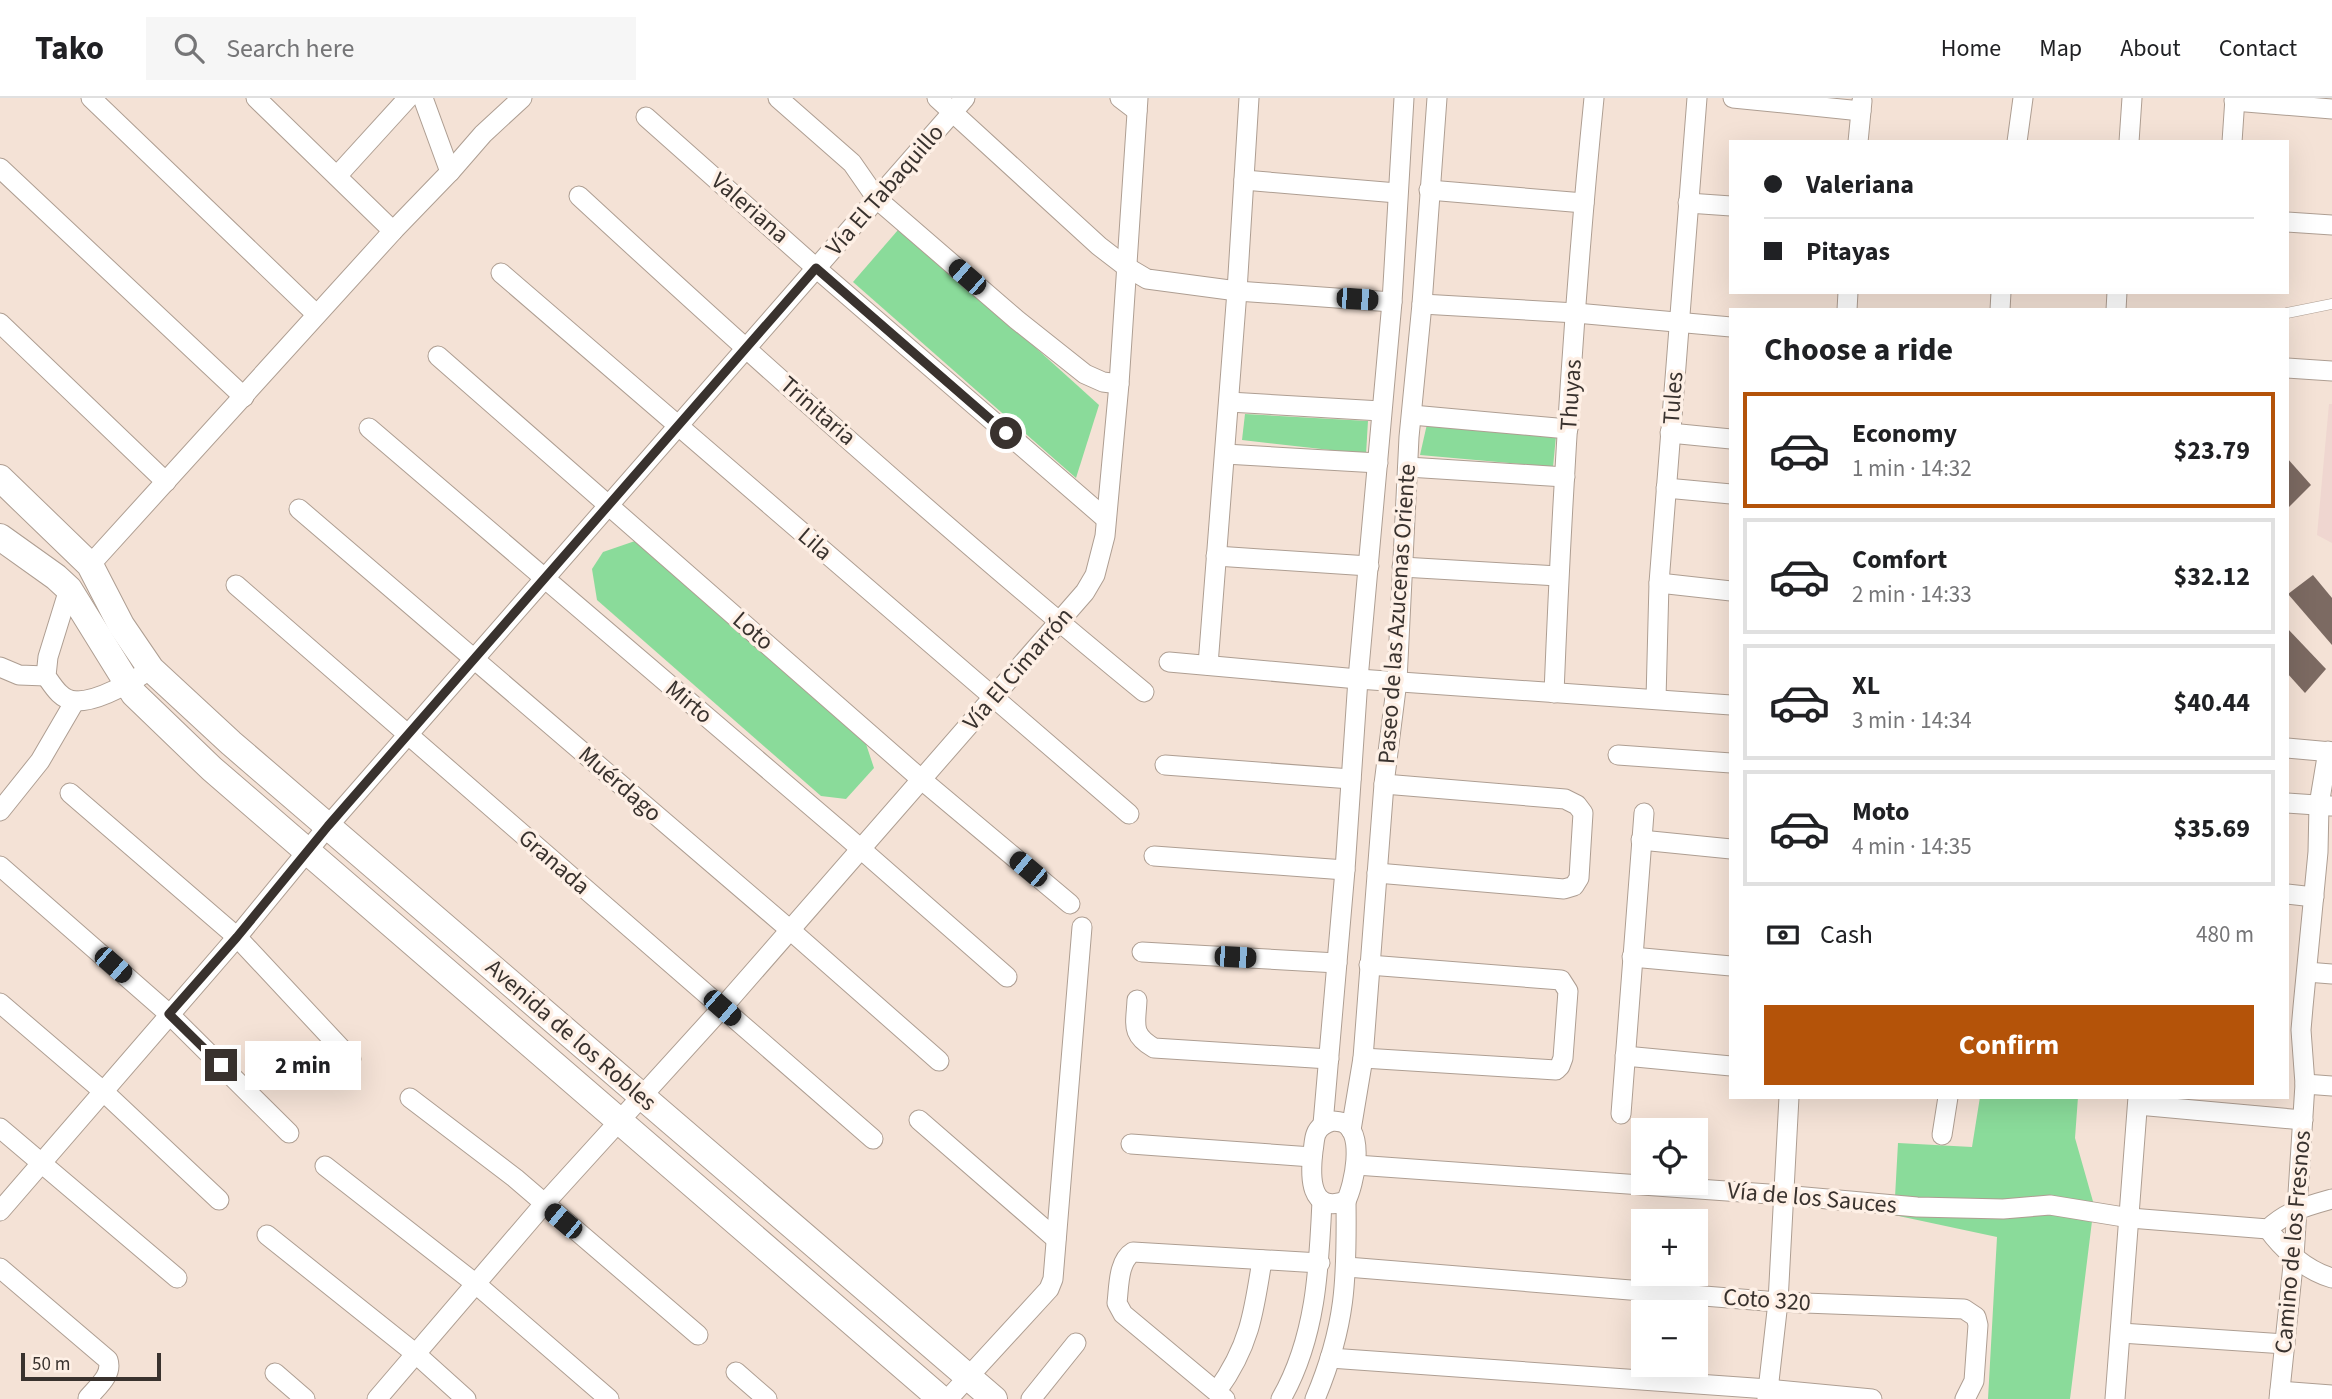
<!DOCTYPE html>
<meta charset="utf-8">
<style>
:root{--surface:#fff;--page:#f6f6f6;--text:#202124;--muted:#757577;--line:#e0e0e0;--accent:#b45309}
body{margin:0;font-family:"Source Sans 3",sans-serif;background:var(--page);color:var(--text);height:100vh;display:flex;flex-direction:column;font-size:26px;white-space:nowrap}
*{box-sizing:border-box;margin:0}
p{font-size:23px;color:var(--muted)}
.icon{flex:none;width:38px;height:38px;fill:none;stroke:currentColor;stroke-width:2;stroke-linecap:round;stroke-linejoin:round}
.map{position:relative;flex:1;overflow:hidden}
.drawer{position:absolute;left:1729px;top:210px;width:560px;height:791px;display:flex;flex-direction:column;background:var(--surface);border-radius:0px;box-shadow:0 7px 28px #0002}
.drawer>*{flex:none}
.top-card{position:absolute;left:1729px;top:42px;width:560px;height:154px;border-radius:0px;box-shadow:0 7px 28px #0002;display:grid;align-content:center;height:154px;padding:0 35px;background:var(--surface)}
.fabs{position:absolute;left:1631px;top:1020px;display:grid;gap:14px}
.fabs a{display:grid;place-items:center;width:77px;height:77px;border-radius:0px;background:var(--surface);box-shadow:0 7px 28px #0002;font-size:35px}
.scale{position:absolute;left:21px;bottom:18px;width:140px;box-sizing:border-box;padding-left:7px;border:4px solid #39322e;border-top:0;font-size:19px;line-height:24px;white-space:nowrap;color:#39322e;-webkit-text-stroke:5px #fef0e6;paint-order:stroke}
.end{position:absolute;width:32px;height:32px;margin:-16px;border:9px solid #39322e;background:#fff;box-shadow:0 0 0 4px #fff}
.from{border-radius:50%}
.bubble{position:absolute;height:49px;border-radius:0px;background:var(--surface);box-shadow:0 7px 28px #0002;font-size:23px;font-weight:700;line-height:49px;text-align:center}
.car{position:absolute;width:21px;height:42px;margin:-21px -10px;border-radius:9px;box-shadow:0 0 5px 2px #0007;background:linear-gradient(#222 24%,#8ab4d8 0 40%,#222 0 76%,#8ab4d8 0 86%,#222 0)}
.top-card b{display:flex;align-items:center;gap:24px;height:66px;font-size:26px}
.top-card b+b{border-top:2px solid var(--line)}
.top-card i{width:18px;height:18px;background:var(--text)}
ul{padding:0;list-style:none}
li{display:flex;align-items:center;gap:21px;height:116px;margin:0 14px 10px;padding:0 21px;border:4px solid var(--line);border-radius:0px}
li div{flex:1}
li b{display:block;font-size:26px}
li em{font-style:normal;font-weight:700}
li.active{border-color:var(--accent)}
li>.icon{width:63px;height:63px;stroke-width:1.5}
h2{padding:0 35px;font-size:32px;line-height:84px}
.pay{display:flex;align-items:center;gap:18px;height:77px;padding:0 35px;font-size:26px}
.pay p{margin-inline-start:auto}
.cta{display:flex;gap:14px;margin-top:auto;padding:14px 35px}
.cta a{flex:1;height:80px;border-radius:0px;background:var(--accent);color:#fff;font-size:28px;font-weight:700;line-height:80px;text-align:center}
header{display:flex;align-items:center;gap:42px;box-sizing:border-box;height:98px;padding:0 35px;background:var(--surface);border-bottom:2px solid var(--line)}
header strong{font-size:33px}
nav{display:flex;gap:38px;margin-inline-start:auto;font-size:24px}
.search{width:490px;height:63px;background:var(--page);display:flex;align-items:center;gap:18px;box-sizing:border-box;padding:0 24px;border-radius:0px;color:var(--muted);font-size:26px}
.map>svg:first-child{display:block}
.education{fill:#efd6d0}
.green{fill:#8adb9a}
.building{fill:#7c6a62}
.lines{fill:none;stroke-linecap:round;stroke-linejoin:round}
.lane-casing{stroke:#ae9e92;stroke-width:11}
.street-casing{stroke:#ae9e92;stroke-width:21}
.secondary-casing{stroke:#ae9e92;stroke-width:28}
.lane{stroke:#fff;stroke-width:10}
.street{stroke:#fff;stroke-width:19}
.secondary{stroke:#fff;stroke-width:26}
.route{stroke:#39322e;stroke-width:9}
.labels{text-anchor:middle;dominant-baseline:central;stroke-width:7;stroke-linejoin:round;paint-order:stroke}
.street-label{font-size:24px;fill:#39322e;stroke:#fef0e6}
</style>
<header>
<strong>Tako</strong>
<div class="search"><svg class="icon" aria-label="search" viewBox="0 0 24 24"><circle cx="10" cy="10" r="6"/><path d="M15 15l6 6"/></svg>Search here</div>
<nav><a>Home</a><a>Map</a><a>About</a><a>Contact</a></nav>
</header>
<div class="map">
<svg width="2332" height="1301" viewBox="0 0 2332 1301">
<rect width="100%" height="100%" fill="#f4e2d6"/>
<path class="education" d="M2329,306h3v139l-15,-8z"/>
<g class="green">
<path d="M898,132l97,81 104,94 -23,73 -223,-196z"/>
<path d="M1245,316l123,7 -2,33 -124,-14z"/>
<path d="M1427,326l129,12 -3,31 -133,-12z"/>
<path d="M635,443l229,197 10,30 -28,31 -25,-3 -224,-196 -5,-31 11,-17z"/>
<path d="M1980,999h98l-3,41 19,67 -24,194h-82l9,-162 -103,-22 4,-72 74,4z"/>
</g>
<g class="building">
<path d="M2287,360l24,27 -22,22 -2,-2z"/>
<path d="M2313,477l19,23v47l-44,-51z"/>
<path d="M2287,530l39,41 -21,24 -18,-20z"/>
</g>
<g class="lines">
<g class="lane-casing">
<path id="lane" d="M2287,215l45,-9"/>
</g>
<g class="street-casing">
<g id="street">
<path d="M91,0l225,216"/>
<path d="M256,0l137,133"/>
<path d="M423,0l27,74"/>
<path d="M778,0l74,65 25,36 140,121 68,54 18,8 16,2"/>
<path d="M937,0l162,148 26,20 22,13 90,12 155,11"/>
<path d="M1120,0l17,13"/>
<path d="M1733,0l128,13"/>
<path d="M2234,3l98,8"/>
<path d="M646,19l170,151 290,251"/>
<path d="M1858,44l4,-41"/>
<path d="M2017,44l6,-44"/>
<path d="M2129,44l3,-44"/>
<path d="M2232,44l3,-44"/>
<path d="M0,70l244,229"/>
<path d="M337,78l71,-78"/>
<path d="M1244,82l153,13"/>
<path d="M1429,92l155,13"/>
<path d="M579,98c184,170 371,337 565,496"/>
<path d="M1688,105l43,3"/>
<path d="M2287,124l45,3"/>
<path d="M501,175l628,541"/>
<path d="M1422,206l154,9 155,14"/>
<path d="M1847,212l1,-18"/>
<path d="M2000,212l1,-18"/>
<path d="M2116,212l1,-18"/>
<path d="M0,225l166,159"/>
<path d="M438,258l484,424 148,124"/>
<path d="M2287,270l45,3"/>
<path d="M1229,304l152,9"/>
<path d="M1412,317l156,14"/>
<path d="M369,330l477,408 161,141"/>
<path d="M1670,335l61,6"/>
<path d="M1225,356l153,9"/>
<path d="M1408,369l157,10"/>
<path d="M1666,390l65,6"/>
<path d="M299,411l490,420 150,132"/>
<path d="M1216,458l153,10"/>
<path d="M90,467l303,-334 57,-59 33,-38 39,-36"/>
<path d="M1402,469l156,9"/>
<path d="M1659,485l72,8"/>
<path d="M236,487l637,554"/>
<path d="M69,491l-21,68 -2,19c7,10 15,24 29,25 23,1 58,-20 76,-32"/>
<path d="M1169,564l189,17 373,26"/>
<path d="M1208,567l29,-374 12,-193"/>
<path d="M0,569l19,8 27,1"/>
<path d="M1554,595c8,-199 20,-397 40,-595"/>
<path d="M1656,601l3,-116 38,-485"/>
<path d="M2287,650l45,4"/>
<path d="M1618,657l113,8"/>
<path d="M1165,667l186,14"/>
<path d="M70,695l167,144 114,122"/>
<path d="M2287,705l44,3"/>
<path d="M0,713l40,-50 35,-60"/>
<path d="M1641,742l90,9"/>
<path d="M1154,758l191,14"/>
<path d="M0,768l169,148 120,119"/>
<path d="M1377,775l187,16 10,-3 5,-8 4,-65 -6,-8 -12,-6 -181,-15"/>
<path d="M2287,796l27,3"/>
<path d="M1142,854l195,11"/>
<path d="M1632,859l99,9"/>
<path d="M2307,874l25,2"/>
<path d="M1137,902c-1,24 -7,34 17,48l175,11"/>
<path d="M0,905l104,89 115,108"/>
<path d="M1625,958l106,10"/>
<path d="M1363,960l193,12 4,-4 3,-8 5,-67 -7,-11 -192,-15"/>
<path d="M2305,986l27,2"/>
<path d="M410,1000l105,80 183,157"/>
<path d="M2138,1007l165,15"/>
<path d="M1621,1016l23,-301"/>
<path d="M919,1022l137,119"/>
<path d="M1333,1023c2,0 9,1 11,2 21,12 10,62 2,78 -37,13 -36,-25 -33,-50 1,-5 1,-12 3,-17 3,-8 9,-11 17,-13z"/>
<path d="M1323,1026l22,-254 13,-191 34,-377 12,-204"/>
<path d="M0,1030l177,150"/>
<path d="M1351,1032l12,-72 21,-274 13,-103 12,-244 13,-133 15,-206"/>
<path d="M1942,1037l6,-38"/>
<path d="M1131,1046l181,13"/>
<path d="M1356,1067l427,30 134,12 86,2 47,-4 80,13 138,11c19,-18 39,-23 64,-30"/>
<path d="M325,1068l151,118 133,115"/>
<path d="M0,1113l237,-274 91,-111 637,-728"/>
<path d="M2268,1131c15,21 39,42 64,49"/>
<path d="M267,1137l149,119 50,45"/>
<path d="M1347,1169l431,35 186,7 12,8 2,8 -4,56 -9,18"/>
<path d="M0,1170l108,92c5,15 -11,27 -20,38"/>
<path d="M2121,1235l164,11"/>
<path d="M1330,1260l438,31 104,10"/>
<path d="M736,1274l31,27"/>
<path d="M275,1275l30,26"/>
<path d="M1217,1293c32,-44 37,-78 45,-131"/>
<path d="M2280,1293l52,4"/>
<path d="M377,1301l167,-195 178,-196 363,-416 10,-17 10,-39 14,-152 19,-286"/>
<path d="M948,1301l101,-110 4,-10 29,-352"/>
<path d="M1031,1301l45,-56"/>
<path d="M1225,1301l-102,-85 -6,-11c2,-16 1,-42 16,-51l187,11"/>
<path d="M1281,1301c35,-61 38,-130 41,-198"/>
<path d="M1315,1301c31,-73 32,-120 31,-198"/>
<path d="M1767,1301l11,-97 11,-205"/>
<path d="M2115,1301l23,-302"/>
<path d="M2279,1301l15,-143 11,-172 -4,-54 2,-23 15,-155 1,-47 9,-54"/>
</g>
</g>
<g class="secondary-casing">
<g id="secondary">
<path d="M0,380l90,87 31,60 30,44 80,74 763,656"/>
<path d="M0,439l56,40 13,12 65,105 78,75 729,630"/>
</g>
</g>
<use href="#lane" class="lane"/>
<use href="#street" class="street"/>
<use href="#secondary" class="secondary"/>
</g>
<g class="lines">
<path class="route" d="M221,967l-52,-51 68,-77 91,-111 488,-558 190,165"/>
</g>
<g class="labels">
<g class="street-label">
<text transform="translate(885 92) rotate(-49)">Vía El Tabaquillo</text>
<text transform="translate(750 110) rotate(41)">Valeriana</text>
<text transform="translate(1571 297) rotate(-86)">Thuyas</text>
<text transform="translate(1673 300) rotate(-86)">Tules</text>
<text transform="translate(818 313) rotate(41)">Trinitaria</text>
<text transform="translate(815 446) rotate(41)">Lila</text>
<text transform="translate(1397 516) rotate(-86)">Paseo de las Azucenas Oriente</text>
<text transform="translate(753 533) rotate(41)">Loto</text>
<text transform="translate(1018 571) rotate(-49)">Vía El Cimarrón</text>
<text transform="translate(689 604) rotate(40)">Mirto</text>
<text transform="translate(620 686) rotate(41)">Muérdago</text>
<text transform="translate(554 764) rotate(41)">Granada</text>
<text transform="translate(571 937) rotate(41)">Avenida de los Robles</text>
<text transform="translate(1812 1100) rotate(5)">Vía de los Sauces</text>
<text transform="translate(2293 1144) rotate(-85)">Camino de los Fresnos</text>
<text transform="translate(1767 1202) rotate(4)">Coto 320</text>
</g>
</g>
</svg>
<div class="fabs">
<a><svg class="icon" aria-label="locate" viewBox="0 0 24 24"><circle cx="12" cy="12" r="6"/><path d="M12 2v4M12 18v4M2 12h4M18 12h4"/></svg></a>
<a>+</a>
<a>−</a>
</div>
<div class="scale">50 m</div>
<i class="end from" style="left:1006px;top:335px"></i>
<i class="end" style="left:221px;top:967px"></i>
<div class="bubble" style="left:245px;top:943px;width:116px">2 min</div>
<i class="car" style="left:967px;top:179px;rotate:311deg"></i>
<i class="car" style="left:1357px;top:201px;rotate:94deg"></i>
<i class="car" style="left:1028px;top:771px;rotate:310deg"></i>
<i class="car" style="left:1235px;top:859px;rotate:93deg"></i>
<i class="car" style="left:113px;top:867px;rotate:131deg"></i>
<i class="car" style="left:722px;top:910px;rotate:131deg"></i>
<i class="car" style="left:563px;top:1123px;rotate:310deg"></i>
<div class="top-card">
<b><i class="from"></i>Valeriana</b>
<b><i></i>Pitayas</b>
</div>
<section class="drawer">
<h2>Choose a ride</h2>
<ul>
<li class="active"><svg class="icon" aria-label="car" viewBox="0 0 24 24"><path d="M5 17H2v-5l4-1 3-4h7l3 4 3 1v5h-3M9 17h6M6 11h13"/><circle cx="7" cy="17" r="2"/><circle cx="17" cy="17" r="2"/></svg><div><b>Economy</b><p>1 min · 14:32</p></div><em>$23.79</em></li>
<li><svg class="icon" aria-label="car" viewBox="0 0 24 24"><path d="M5 17H2v-5l4-1 3-4h7l3 4 3 1v5h-3M9 17h6M6 11h13"/><circle cx="7" cy="17" r="2"/><circle cx="17" cy="17" r="2"/></svg><div><b>Comfort</b><p>2 min · 14:33</p></div><em>$32.12</em></li>
<li><svg class="icon" aria-label="car" viewBox="0 0 24 24"><path d="M5 17H2v-5l4-1 3-4h7l3 4 3 1v5h-3M9 17h6M6 11h13"/><circle cx="7" cy="17" r="2"/><circle cx="17" cy="17" r="2"/></svg><div><b>XL</b><p>3 min · 14:34</p></div><em>$40.44</em></li>
<li><svg class="icon" aria-label="car" viewBox="0 0 24 24"><path d="M5 17H2v-5l4-1 3-4h7l3 4 3 1v5h-3M9 17h6M6 11h13"/><circle cx="7" cy="17" r="2"/><circle cx="17" cy="17" r="2"/></svg><div><b>Moto</b><p>4 min · 14:35</p></div><em>$35.69</em></li>
</ul>
<div class="pay"><svg class="icon" aria-label="cash" viewBox="0 0 24 24"><path d="M3 7h18v10H3z"/><circle cx="12" cy="12" r="2"/></svg>Cash<p>480 m</p></div>
<div class="cta"><a>Confirm</a></div>
</section>
</div>
